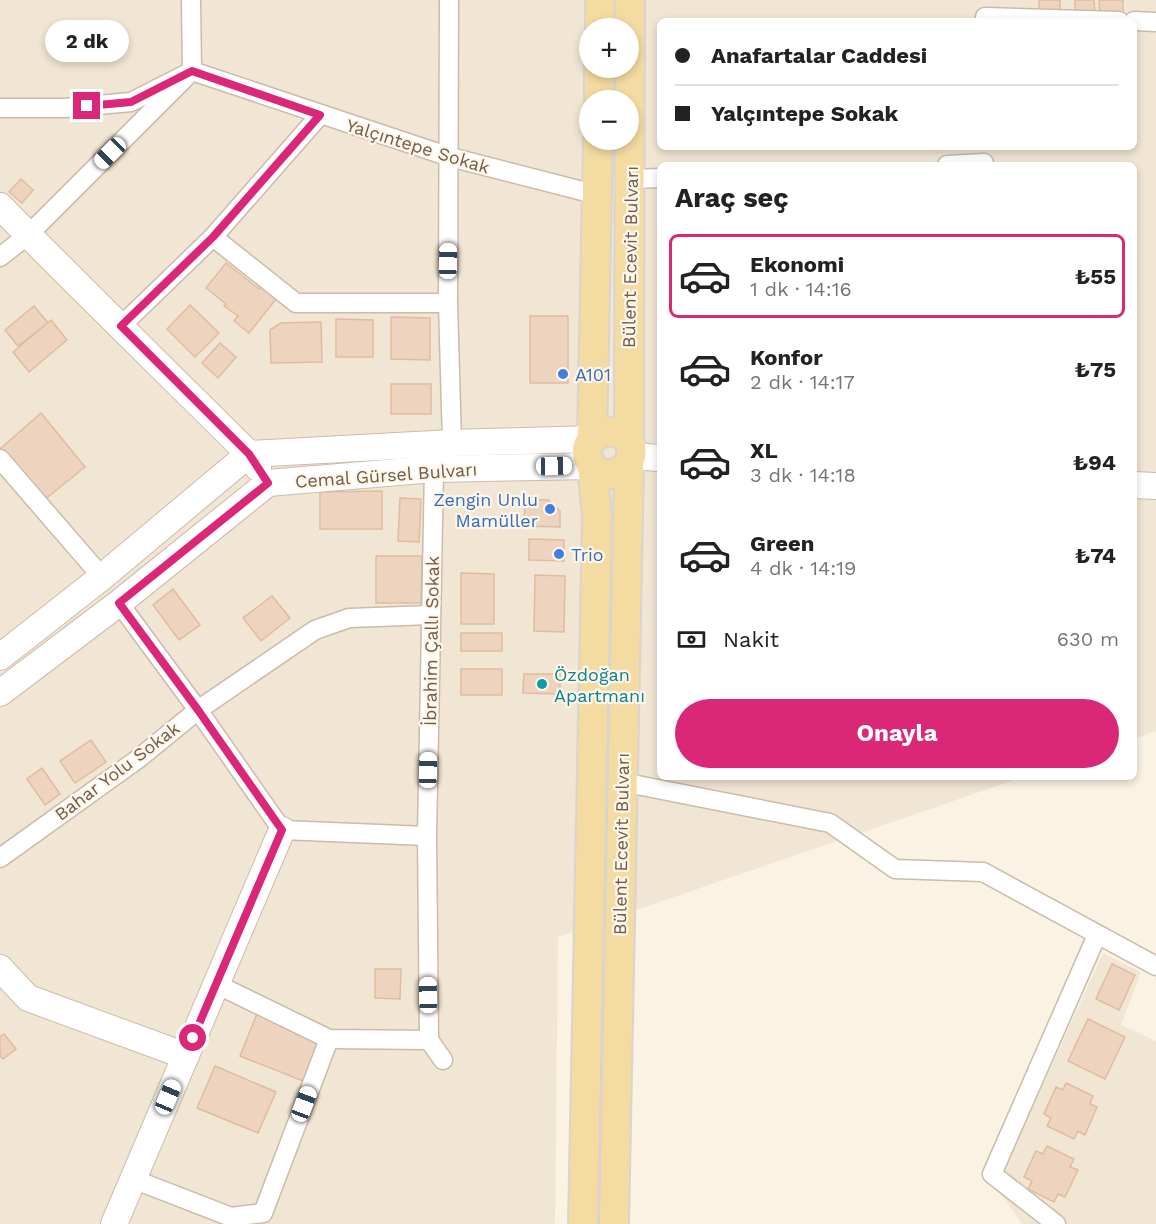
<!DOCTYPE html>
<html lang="tr">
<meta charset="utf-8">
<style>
:root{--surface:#fff;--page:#f6f6f6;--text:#222;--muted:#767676;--line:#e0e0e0;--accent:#db2777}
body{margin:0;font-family:"Work Sans",sans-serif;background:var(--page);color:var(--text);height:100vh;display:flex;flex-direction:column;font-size:22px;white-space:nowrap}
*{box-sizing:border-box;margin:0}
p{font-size:20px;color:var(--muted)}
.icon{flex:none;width:33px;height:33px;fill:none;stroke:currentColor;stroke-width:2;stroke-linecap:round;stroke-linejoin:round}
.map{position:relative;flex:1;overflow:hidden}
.drawer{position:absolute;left:657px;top:162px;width:480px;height:618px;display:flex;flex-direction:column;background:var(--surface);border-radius:9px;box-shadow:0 3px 9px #0003}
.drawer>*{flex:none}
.guide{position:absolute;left:657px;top:18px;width:480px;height:132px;border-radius:9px;box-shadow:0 3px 9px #0003;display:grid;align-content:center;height:132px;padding:0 18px;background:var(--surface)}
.buttons{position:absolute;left:579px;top:18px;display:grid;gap:12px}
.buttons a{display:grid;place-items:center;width:60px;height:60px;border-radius:50%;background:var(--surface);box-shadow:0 3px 9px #0003;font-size:30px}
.end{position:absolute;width:27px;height:27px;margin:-14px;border:8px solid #db2777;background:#fff;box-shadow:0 0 0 3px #fff}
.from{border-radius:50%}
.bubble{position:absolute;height:42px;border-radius:21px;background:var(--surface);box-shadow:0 3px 9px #0003;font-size:20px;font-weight:700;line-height:42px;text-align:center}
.car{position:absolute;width:18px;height:36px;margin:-18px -9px;border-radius:8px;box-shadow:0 0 4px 2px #0007;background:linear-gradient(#fff 24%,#345 0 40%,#fff 0 76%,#345 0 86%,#fff 0)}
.guide b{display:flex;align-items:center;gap:21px;height:57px;font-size:22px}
.guide b+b{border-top:2px solid var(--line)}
.guide i{width:15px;height:15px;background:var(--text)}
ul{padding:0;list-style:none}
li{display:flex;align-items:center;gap:18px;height:84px;margin:0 12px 9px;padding:0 6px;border:3px solid transparent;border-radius:9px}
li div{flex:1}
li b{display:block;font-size:22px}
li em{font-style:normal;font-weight:700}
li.on{border-color:var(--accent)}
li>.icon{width:54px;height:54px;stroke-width:1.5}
h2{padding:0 18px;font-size:27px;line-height:72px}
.pay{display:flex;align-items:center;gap:15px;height:66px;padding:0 18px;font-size:22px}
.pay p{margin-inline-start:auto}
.primary-button{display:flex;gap:12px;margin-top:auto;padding:12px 18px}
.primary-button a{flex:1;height:69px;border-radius:36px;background:var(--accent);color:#fff;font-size:24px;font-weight:700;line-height:69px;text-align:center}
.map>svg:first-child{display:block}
.residential{fill:#f1e5d3;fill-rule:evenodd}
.building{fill:#eed4be;stroke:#dfbc9f;stroke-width:1.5}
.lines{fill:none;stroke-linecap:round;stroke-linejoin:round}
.street-casing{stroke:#cbbbab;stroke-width:21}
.secondary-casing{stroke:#cdbcaa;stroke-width:28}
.primary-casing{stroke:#dad4d0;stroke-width:32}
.street{stroke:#fff;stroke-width:18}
.secondary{stroke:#fff;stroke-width:26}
.primary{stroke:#f4dba1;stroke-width:28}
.route{stroke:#db2777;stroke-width:8}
.shop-dot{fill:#3f7fe0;stroke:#fdf7ea;stroke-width:2}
.culture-dot{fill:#0f9aa8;stroke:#fdf7ea;stroke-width:2}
.labels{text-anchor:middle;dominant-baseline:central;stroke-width:4.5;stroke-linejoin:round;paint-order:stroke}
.street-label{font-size:18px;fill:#715b4c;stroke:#fdf7ea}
.shop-label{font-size:18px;fill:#366cbe;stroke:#fdf7ea;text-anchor:start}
.culture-label{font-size:18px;fill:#0d838f;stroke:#fdf7ea;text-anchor:start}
</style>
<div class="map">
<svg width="1156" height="1224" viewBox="0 0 1156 1224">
<rect width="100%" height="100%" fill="#faf3e4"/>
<g class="residential">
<path d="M0,0h1156v731l-22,8v-574h-474v612h363l-465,160 -3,287h-555zM660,21h474v126h-474zM590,28h38v40h-38zM590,100h38v40h-38z"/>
<path d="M1103,953l38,19 -20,53 35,16v183h-134l-26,-37z"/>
</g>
<g class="building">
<rect x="1039" y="0" width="21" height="13"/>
<path d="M1075,0h19l1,14 -20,1z"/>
<path d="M1099,0h24v13l-23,1z"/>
<path d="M21,179l12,11 -11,13 -13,-11z"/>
<path d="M226,263l33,26 2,-3 16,12 -28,35 -15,-12 4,-5 -14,-10 2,-2 -20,-16z"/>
<path d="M190,305l29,28 -24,24 -28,-28z"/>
<path d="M34,306l14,17 -30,23 -13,-16z"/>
<rect x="530" y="316" width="38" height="67"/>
<path d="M391,317l39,1v42l-39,-1z"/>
<path d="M336,319l37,1v37h-37z"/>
<path d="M51,320l16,20 -38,32 -16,-20z"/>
<path d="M321,322l1,40 -51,1 -1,-33 11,-7z"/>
<path d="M220,343l16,14 -18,21 -16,-15z"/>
<rect x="391" y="384" width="40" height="30"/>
<path d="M41,413l44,54 -42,34 -43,-52z"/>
<path d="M382,491v38h-62v-37z"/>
<path d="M400,498l21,1 -2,43 -21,-1z"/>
<path d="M525,499l23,1 12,11v16l-36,-1z"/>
<path d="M529,539l35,1v21l-35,-1z"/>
<path d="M376,556h46l-1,47h-45z"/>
<path d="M461,573l33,1v50h-33z"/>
<path d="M535,575l30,1 -1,56 -30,-1z"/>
<path d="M173,589l27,36 -21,15 -26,-35z"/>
<path d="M272,596l18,22 -29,23 -18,-23z"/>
<rect x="461" y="633" width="41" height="18"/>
<rect x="461" y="669" width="41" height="26"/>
<path d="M524,674h36v20l-37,-1z"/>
<path d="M91,740l15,22 -31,21 -15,-22z"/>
<path d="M42,768l18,26 -15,11 -18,-26z"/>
<path d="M1112,964l23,11 -16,35 -23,-11z"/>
<path d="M375,969h26l-1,30 -25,-1z"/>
<path d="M258,1011l63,25 -18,45 -63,-25z"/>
<path d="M1088,1019l37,18 -20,42 -37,-18z"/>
<path d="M4,1034l12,15 -13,10 -3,-3v-19z"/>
<path d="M215,1066l61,26 -18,41 -61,-25z"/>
<path d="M1066,1083l27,13 -3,8 7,3 -12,28 -7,-4 -4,8 -27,-13 4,-8 -7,-4 12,-27 7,3z"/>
<path d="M1047,1146l27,13 -4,8 8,3 -13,27 -7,-3 -4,8 -26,-13 4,-8 -8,-4 12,-26 7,3z"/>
</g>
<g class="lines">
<g class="street-casing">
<g id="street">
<path d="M449,0l-1,303 4,140"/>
<path d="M985,17l134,4"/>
<path d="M1134,21l22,1"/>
<path d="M0,108h65l66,-6 61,-31 258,86 148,38"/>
<path d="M947,165l37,-2"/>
<path d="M631,179l29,-1"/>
<path d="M213,237l83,66h152"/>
<path d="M0,257l28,-22 164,-164 -1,-71"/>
<path d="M121,326l92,-89 107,-122"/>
<path d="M0,459l102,118"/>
<path d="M434,469l-7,367 2,204 14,20"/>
<path d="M119,603l79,107 84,120 145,6"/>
<path d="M622,782l208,41 65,46 88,3 173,94"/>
<path d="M0,858l138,-99 60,-49 117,-80 34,-12 82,-3"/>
<path d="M216,984l113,55 100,1"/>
<path d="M133,1179l98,38 32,-4 66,-174"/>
<path d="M1056,1224l-64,-50 105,-239"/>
</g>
</g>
<g class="secondary-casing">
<g id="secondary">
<path d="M0,206c82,84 166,165 249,248l9,14"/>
<path d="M631,456l29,2"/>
<path d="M1134,485l22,1"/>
<path d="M0,657l102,-80 147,-123 203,-11 140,-4"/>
<path d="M0,693l119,-90 149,-120 166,-14 158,-3"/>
<path d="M0,968l28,30 158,58"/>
<path d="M114,1224l168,-394"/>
</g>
</g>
<g class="primary-casing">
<g id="primary">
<path d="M600,28v-28"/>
<path d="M599,100v-32"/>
<path d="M592,439l6,-299"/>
<path d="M629,442l1,-442"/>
<path d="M583,1224l14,-709 -5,-49"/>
<path d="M614,1224l15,-761c16,-46 -57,-37 -39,0 9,17 29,13 39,0"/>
</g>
</g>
<use href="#street" class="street"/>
<use href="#secondary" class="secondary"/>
<use href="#primary" class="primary"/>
</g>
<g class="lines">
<path class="route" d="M87,106l44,-4 61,-31 128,44 -107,122 -92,89 128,128 19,29 -149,120 79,107 84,120 -89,208"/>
</g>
<g class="shop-dot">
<circle cx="563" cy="374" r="6"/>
<circle cx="550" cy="509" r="6"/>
<circle cx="559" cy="554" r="6"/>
</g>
<circle class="culture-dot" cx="542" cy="684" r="6"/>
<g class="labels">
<g class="street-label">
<text transform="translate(418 146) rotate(17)">Yalçıntepe Sokak</text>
<text transform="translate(630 257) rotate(-89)">Bülent Ecevit Bulvarı</text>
<text transform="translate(386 475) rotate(-4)">Cemal Gürsel Bulvarı</text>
<text transform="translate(431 641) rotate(-89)">İbrahim Çallı Sokak</text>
<text transform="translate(117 771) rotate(-37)">Bahar Yolu Sokak</text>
<text transform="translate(621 844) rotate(-89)">Bülent Ecevit Bulvarı</text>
</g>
<g class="shop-label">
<text x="575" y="374">A101</text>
<text x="538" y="499" text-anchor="end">Zengin Unlu<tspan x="538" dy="21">Mamüller</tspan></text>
<text x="571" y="554">Trio</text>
</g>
<g class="culture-label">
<text x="554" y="674">Özdoğan<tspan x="554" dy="21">Apartmanı</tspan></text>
</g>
</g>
</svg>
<div class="buttons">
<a>+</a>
<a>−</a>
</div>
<i class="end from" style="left:193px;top:1038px"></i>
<i class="end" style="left:87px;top:106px"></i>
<div class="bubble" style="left:45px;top:20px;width:84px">2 dk</div>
<i class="car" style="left:110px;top:153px;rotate:225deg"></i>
<i class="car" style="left:448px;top:261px;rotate:1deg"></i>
<i class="car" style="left:554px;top:466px;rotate:89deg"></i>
<i class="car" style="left:428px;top:770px;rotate:1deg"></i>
<i class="car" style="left:428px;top:995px;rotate:359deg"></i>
<i class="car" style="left:168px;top:1097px;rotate:23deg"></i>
<i class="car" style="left:304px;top:1104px;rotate:21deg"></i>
<div class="guide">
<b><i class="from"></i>Anafartalar Caddesi</b>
<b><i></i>Yalçıntepe Sokak</b>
</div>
<section class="drawer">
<h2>Araç seç</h2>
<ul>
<li class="on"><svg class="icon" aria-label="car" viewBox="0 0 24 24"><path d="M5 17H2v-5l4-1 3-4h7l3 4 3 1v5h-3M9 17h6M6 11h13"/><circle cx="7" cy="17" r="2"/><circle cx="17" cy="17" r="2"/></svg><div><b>Ekonomi</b><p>1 dk · 14:16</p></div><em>₺55</em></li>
<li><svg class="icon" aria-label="car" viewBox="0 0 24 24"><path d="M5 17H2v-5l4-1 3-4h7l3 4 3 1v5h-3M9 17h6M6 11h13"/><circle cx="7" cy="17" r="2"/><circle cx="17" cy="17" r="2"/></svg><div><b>Konfor</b><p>2 dk · 14:17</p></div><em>₺75</em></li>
<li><svg class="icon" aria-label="car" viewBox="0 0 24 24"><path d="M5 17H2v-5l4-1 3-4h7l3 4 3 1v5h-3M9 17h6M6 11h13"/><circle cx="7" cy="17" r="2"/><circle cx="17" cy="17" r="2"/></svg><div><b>XL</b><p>3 dk · 14:18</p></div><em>₺94</em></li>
<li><svg class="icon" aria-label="car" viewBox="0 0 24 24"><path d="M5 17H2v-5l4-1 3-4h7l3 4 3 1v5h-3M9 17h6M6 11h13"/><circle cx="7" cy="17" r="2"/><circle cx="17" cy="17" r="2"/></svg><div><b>Green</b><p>4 dk · 14:19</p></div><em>₺74</em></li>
</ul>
<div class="pay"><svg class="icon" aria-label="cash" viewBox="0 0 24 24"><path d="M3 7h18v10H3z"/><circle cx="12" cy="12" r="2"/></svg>Nakit<p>630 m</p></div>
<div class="primary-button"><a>Onayla</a></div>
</section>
</div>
